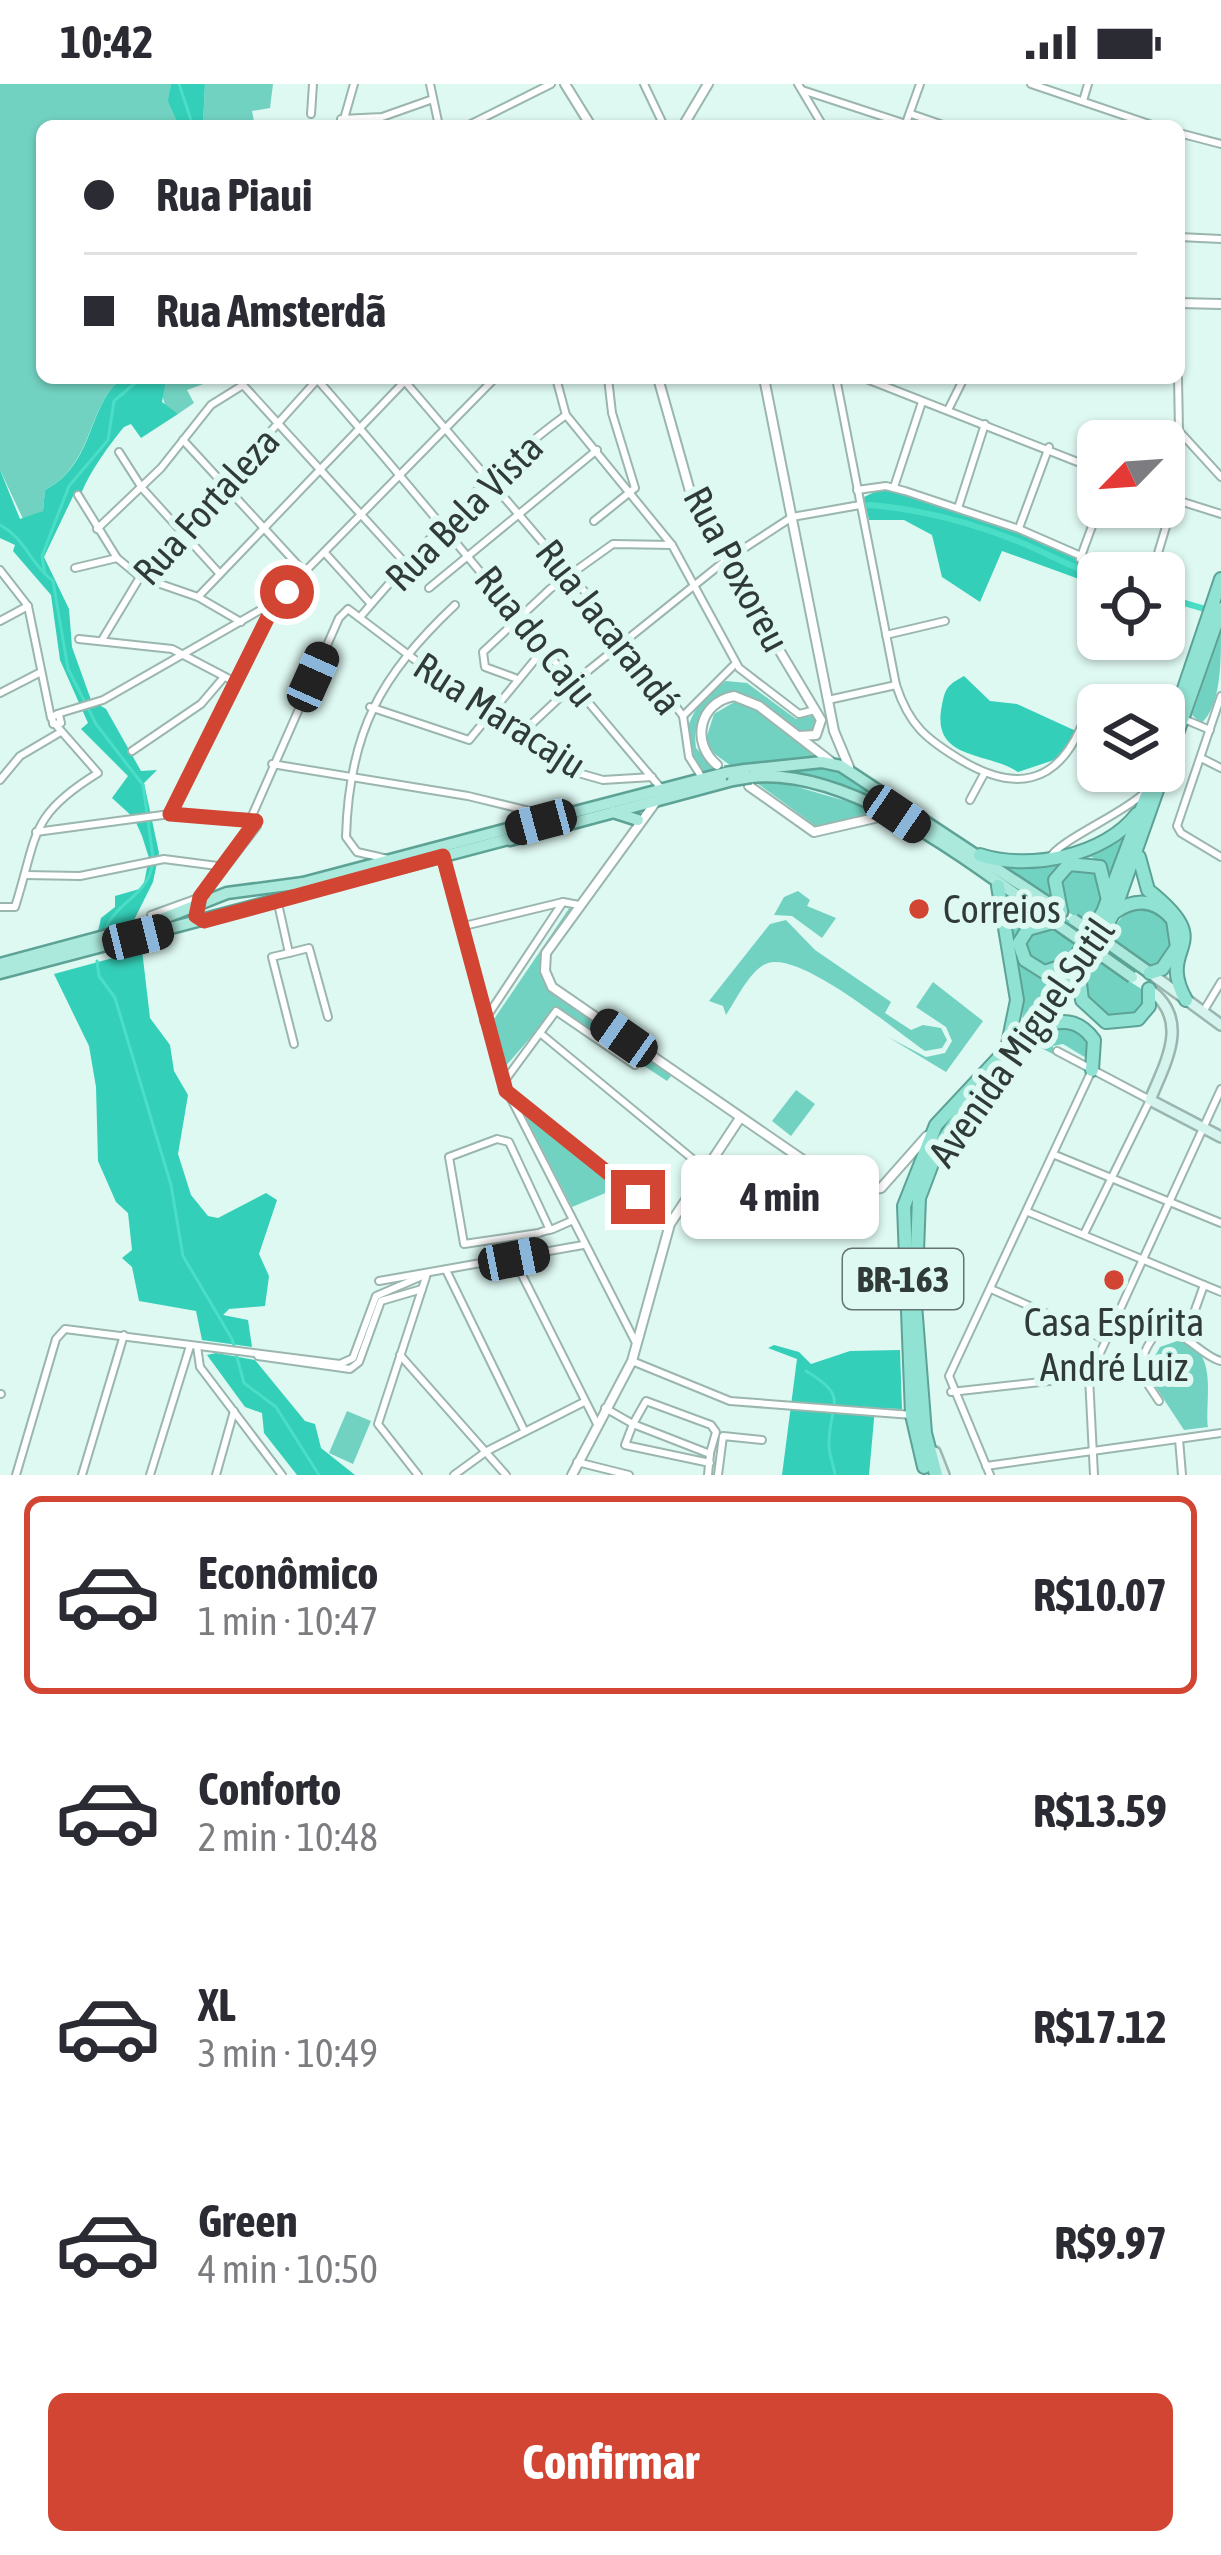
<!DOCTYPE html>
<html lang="pt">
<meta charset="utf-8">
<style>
:root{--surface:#fff;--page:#f7f7f7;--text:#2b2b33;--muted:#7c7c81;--line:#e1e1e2;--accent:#d14532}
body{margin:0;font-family:"Asap Condensed",sans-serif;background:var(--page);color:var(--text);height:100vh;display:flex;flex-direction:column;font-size:45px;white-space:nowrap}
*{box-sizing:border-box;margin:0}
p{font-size:39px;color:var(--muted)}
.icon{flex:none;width:66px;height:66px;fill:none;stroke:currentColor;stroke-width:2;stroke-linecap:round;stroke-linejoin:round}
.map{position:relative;height:1391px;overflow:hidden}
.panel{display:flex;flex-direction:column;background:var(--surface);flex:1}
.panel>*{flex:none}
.top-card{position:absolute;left:36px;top:36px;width:1149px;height:264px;border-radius:18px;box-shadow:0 3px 9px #0004;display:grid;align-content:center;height:264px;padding:0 48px;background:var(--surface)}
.needle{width:78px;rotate:245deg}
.buttons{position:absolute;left:1077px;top:336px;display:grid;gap:24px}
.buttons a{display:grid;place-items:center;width:108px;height:108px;border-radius:18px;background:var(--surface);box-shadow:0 3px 9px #0004;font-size:60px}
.end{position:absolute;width:54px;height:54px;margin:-27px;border:15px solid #d14532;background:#fff;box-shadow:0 0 0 6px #fff}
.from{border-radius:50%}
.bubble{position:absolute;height:84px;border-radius:18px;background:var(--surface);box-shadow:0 3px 9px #0004;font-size:39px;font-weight:700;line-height:84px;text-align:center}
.car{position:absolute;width:36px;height:72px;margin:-36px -18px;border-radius:15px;box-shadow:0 0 9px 3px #0007;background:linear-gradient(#222 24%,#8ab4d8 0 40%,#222 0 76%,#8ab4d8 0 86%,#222 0)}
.top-card b{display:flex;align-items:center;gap:42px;height:114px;font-size:45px}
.top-card b+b{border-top:3px solid var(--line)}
.top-card i{width:30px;height:30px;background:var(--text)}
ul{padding:21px 0 0;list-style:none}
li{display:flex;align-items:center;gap:36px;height:198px;margin:0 24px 18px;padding:0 24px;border:6px solid transparent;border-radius:18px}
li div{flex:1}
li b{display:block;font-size:45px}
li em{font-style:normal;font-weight:700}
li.active{border-color:var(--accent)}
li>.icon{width:108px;height:108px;stroke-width:1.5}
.primary-button{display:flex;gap:24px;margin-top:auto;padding:24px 48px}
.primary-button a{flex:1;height:138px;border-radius:18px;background:var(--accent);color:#fff;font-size:48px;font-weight:700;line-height:138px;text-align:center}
.status{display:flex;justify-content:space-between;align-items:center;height:84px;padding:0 60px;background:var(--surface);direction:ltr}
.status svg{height:33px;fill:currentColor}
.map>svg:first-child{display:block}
.green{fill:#72d2c1}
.forest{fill:#34cfb8}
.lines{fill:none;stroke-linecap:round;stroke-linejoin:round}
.stream{stroke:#4adec7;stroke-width:3}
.canal{stroke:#4adec7;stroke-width:6}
.minor-casing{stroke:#9bb5af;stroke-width:10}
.tertiary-casing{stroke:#9bb5af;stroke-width:12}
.secondary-casing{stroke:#9bb5af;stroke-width:14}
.primary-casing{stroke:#5ca295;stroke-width:15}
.trunk-casing{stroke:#5ca295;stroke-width:16}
.minor{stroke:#fff;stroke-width:6}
.tertiary{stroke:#fff;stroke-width:8}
.secondary{stroke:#d5f4ee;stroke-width:9}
.primary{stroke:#ace9dd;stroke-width:10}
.trunk{stroke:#90e2d2;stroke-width:12}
.primary-bridge-casing{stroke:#5ca295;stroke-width:15;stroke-linecap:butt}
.primary-bridge{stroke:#ace9dd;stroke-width:10}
.route{stroke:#d14532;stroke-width:15}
.poi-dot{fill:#d14532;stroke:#def8f2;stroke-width:4.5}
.labels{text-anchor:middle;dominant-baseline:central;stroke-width:12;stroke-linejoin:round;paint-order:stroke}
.shield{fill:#def8f2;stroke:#647470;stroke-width:3}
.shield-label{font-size:36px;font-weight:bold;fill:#303b38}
.street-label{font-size:39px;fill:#303b38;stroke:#def8f2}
.poi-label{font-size:39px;fill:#303b38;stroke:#def8f2;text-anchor:start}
</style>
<div class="status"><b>10:42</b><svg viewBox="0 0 49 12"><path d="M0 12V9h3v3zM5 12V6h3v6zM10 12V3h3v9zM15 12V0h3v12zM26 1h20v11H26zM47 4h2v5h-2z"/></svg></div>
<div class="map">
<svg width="1221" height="1391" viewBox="0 0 1221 1391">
<rect width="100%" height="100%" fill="#def8f2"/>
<g class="green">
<path d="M0,0h171l-2,17 10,25h-137v252h80c-36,29 -27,85 -77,112l-2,21 -19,10 -24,-51z"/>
<path d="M205,0h68l-3,24 -18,3 3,15h-52z"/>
<path d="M166,294h54l-33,12 7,13 -16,11 -11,-3 -6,-19z"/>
<path d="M1221,548c0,28 0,75 -20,91l-9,-8z"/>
<path d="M726,597l21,2 49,36 20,-4 4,6 -7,12 -10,3c-26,-21 -70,-65 -99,-25 -8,12 -10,22 -8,37l22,22 -13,3c-39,-26 -10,-75 21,-92z"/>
<path d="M736,617l31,12 50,46 -83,9 -22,-16 -6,-13 8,-25z"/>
<path d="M824,682l32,11 217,146 -3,4 -171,-116 -130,-39z"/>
<path d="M754,697h23l110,32 -70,14z"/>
<path d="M1131,747l-19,50 -20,-24 -23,3 -17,20 -2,21 -50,-36 104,-19z"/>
<path d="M1072,782l27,4 5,29 -14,27 -25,-16 -7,-29z"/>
<path d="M798,807l12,9 -3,6 29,12 -14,20 -30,-22 -18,-1 10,-18z"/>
<path d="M1006,812l36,23 -25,33 44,22 -39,50 1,-27z"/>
<path d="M572,820l4,1 -32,48 3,32 125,90 -5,6 -111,-73 -52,60 -12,-46z"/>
<path d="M1130,822l32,5 14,27 -8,20 -16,10 -45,-31z"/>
<path d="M786,836l29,30 76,52 -6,11 26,17 12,-5 18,3 6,12 -5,8 -17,3c-29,-20 -123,-99 -157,-88 -17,5 -32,37 -42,52l-3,-9 -14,-5 61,-77z"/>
<path d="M1053,843l25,20 -6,11 -28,10 -21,-17 2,-14z"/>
<path d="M1095,875l51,33 -10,24 -29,3c-25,-18 -25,-34 -12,-60z"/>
<path d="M933,898l50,39 -37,51 -58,-35 38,20 19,-4 7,-12 -6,-14 -30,-20z"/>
<path d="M1057,941l31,8 3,28 -28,-17 -10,2v8l-20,-10z"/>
<path d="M796,1006l19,14 -24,32 -19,-15z"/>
<path d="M519,1020l103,82 -50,21z"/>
<path d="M1180,1256c39,11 25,57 28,87l-24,3 -38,-58 14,-25z"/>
<path d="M347,1327l24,10 -18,43 -24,-11z"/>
</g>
<g class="forest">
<path d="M171,0h34l-2,42h-24l-11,-25z"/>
<path d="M122,294h44l-4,24 16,12 -37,24 -10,-14 -7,3c-14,17 -34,44 -43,67l-6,-2 -31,65 25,52 3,38 19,53 15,9 35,62 16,-1 -13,13 15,70 -6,29 -22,44 -34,10 4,-18 14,-11v-11l28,-8 6,-30 -7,-22 -8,-18 -22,-20 16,-22 -47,-47 7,-6 -28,-63 -9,-65 -38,-44 2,-6 -15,-7v-68l20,49 23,-8 2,-21c51,-27 41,-83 77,-112z"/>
<path d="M877,407c55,-5 178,60 234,82h-13v13l-96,-35 -22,51 -38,-25 -10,-42 -28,-15h-35l-5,-23z"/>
<path d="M964,592l26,25 27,3 59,27 -16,27 -42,14c-31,-21 -88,-11 -76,-67 3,-16 5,-20 22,-29z"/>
<path d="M142,866l8,68 20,27 4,26 14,24 -10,59 13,41 17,21 10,2 48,-25 11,7 -18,54 10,22 -4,30 -36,3 -6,6 25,5 4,27 -50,-7 -6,-29 -57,-10 -7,-34 -10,-9 10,-8 -4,-37 -12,-11 -18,-41 -2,-74 -7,-41 -35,-72z"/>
<path d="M774,1261l25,7 12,12 39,-13 50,-1 2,59 -27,-1 -6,67h-87l15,-116 -29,-11z"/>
<path d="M216,1269l39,7 50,61 10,3 6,24 34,27h-58l-33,-42 -2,-20 -17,-6 -38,-52z"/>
</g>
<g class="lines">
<g class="stream">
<path d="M179,0l14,42"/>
<path d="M0,441c25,13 31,40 53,56l15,88 28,55 47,61 10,72"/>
<path d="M45,490l-3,-18 27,-70 39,-46 6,-39 27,-23"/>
<path d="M105,846c11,-28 42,-34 47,-64"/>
<path d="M97,877l2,15 16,22 56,187 12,71 49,83 12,44 32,24 43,68"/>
<path d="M806,1287c46,27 22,33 23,75 0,9 5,20 6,29"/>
</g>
<g class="canal">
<path d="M869,421c50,4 101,17 151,37 26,11 51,25 78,34"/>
<path d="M1164,513l41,12"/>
</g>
<g class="minor-casing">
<g id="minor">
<path d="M430,0l9,42"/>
<path d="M644,0l20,42"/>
<path d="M798,0l25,42"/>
<path d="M1031,0l124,42"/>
<path d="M802,6l104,34"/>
<path d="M1083,17l5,-17"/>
<path d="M311,30l2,-30"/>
<path d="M911,30l35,12"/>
<path d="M341,35l41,-2 51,-18"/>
<path d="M342,42l12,-42"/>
<path d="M467,42l84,-42"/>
<path d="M905,42l15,-42"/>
<path d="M1179,49l42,11"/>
<path d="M1179,153l42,2"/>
<path d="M316,294c118,134 228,274 344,409"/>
<path d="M402,294l224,262 57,76 6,41 12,19"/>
<path d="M556,294l10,37 106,130 67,123 60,46 16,-4"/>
<path d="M836,294l60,307c13,40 30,54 65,75 53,32 95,25 120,-33l17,5"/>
<path d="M864,294l234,92"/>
<path d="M1178,294l1,53 42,46"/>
<path d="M948,326l16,-32"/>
<path d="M183,356l124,135"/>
<path d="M119,368l23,36 77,85"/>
<path d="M894,403l28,-85"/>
<path d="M857,406l29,-4 19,5 114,38 101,44"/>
<path d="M78,411l39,63 23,19 58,20 43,25"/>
<path d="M1164,412l57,18"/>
<path d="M958,424l27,-84"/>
<path d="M594,437l41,-33 -23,-75 -4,-35"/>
<path d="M1019,444l30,-81"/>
<path d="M97,445l64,-61 50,-63 32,-20 164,180"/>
<path d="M325,469l46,51"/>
<path d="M1080,475l19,-52"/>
<path d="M75,484l42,-10"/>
<path d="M0,486l28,36 23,112"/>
<path d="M1152,489l22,-73"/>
<path d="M429,504l168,-138"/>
<path d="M198,513l207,-216"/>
<path d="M361,532c62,-72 128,-145 205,-201"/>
<path d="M0,537l28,-15"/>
<path d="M886,551l59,-14"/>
<path d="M79,555l93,10 63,33"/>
<path d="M102,556l38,-63 176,-196"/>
<path d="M515,594l-30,-11 -2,-15 67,-63 63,-45 59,1"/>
<path d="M0,609l39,-20"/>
<path d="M1221,612l-44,130 4,7 40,24"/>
<path d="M828,616l68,-15"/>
<path d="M370,623l99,33 74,-90"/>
<path d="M57,630l46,-14 173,-99 219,-223"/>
<path d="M59,631l2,8 -8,1 -1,-8z"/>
<path d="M683,632l52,-52"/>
<path d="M1184,635l26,11"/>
<path d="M521,650l68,-64 137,-110 66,-43 68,-12"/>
<path d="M132,667l69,-47 23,-27"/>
<path d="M1201,674l20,10"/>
<path d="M272,680l196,32 82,20"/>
<path d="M0,696l20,-24 39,-23"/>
<path d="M970,716l14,-26"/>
<path d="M170,730l104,-210"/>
<path d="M36,748l134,-18 81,4"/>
<path d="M443,772l60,227 133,260"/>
<path d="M388,775l-31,-7 -11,-15c3,-105 34,-161 109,-232"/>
<path d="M1049,775c8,-18 74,-45 95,-66"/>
<path d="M25,791l55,1 84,-17 61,8"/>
<path d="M277,815l12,54 -17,4 22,87"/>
<path d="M197,820l60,-78 -6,-8 88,-200 9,-9 141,107 86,56 28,8 49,-3"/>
<path d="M0,823h15c23,-72 13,-91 83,-134l-42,-48"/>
<path d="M151,831l47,-17"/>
<path d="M460,843l103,-25 16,3"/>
<path d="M289,869l20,-5 19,69"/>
<path d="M1203,928l18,-30"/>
<path d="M484,937l79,-119"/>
<path d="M540,949l166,137"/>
<path d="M1057,967l93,49 -66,134"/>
<path d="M503,999l53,-72 79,54"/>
<path d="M510,1010l160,130"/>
<path d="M1055,1071l166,68"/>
<path d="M1028,1128l193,80"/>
<path d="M550,1146l-41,-88 -12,-3 -48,18 15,87 75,-11c4,-2 9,-3 14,-4l18,-8"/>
<path d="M514,1175l83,165"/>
<path d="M447,1188l77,158"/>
<path d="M379,1197l204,-36"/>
<path d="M991,1205l115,51"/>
<path d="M1186,1251l18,-50"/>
<path d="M197,1262l3,21 82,108"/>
<path d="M400,1271l106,120"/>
<path d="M258,1272l92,13 9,-7 22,-61 41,-12"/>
<path d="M632,1277l98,40 182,14"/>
<path d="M1139,1287l20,30"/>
<path d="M951,1308l188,-21c19,-80 56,-15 82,-10"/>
<path d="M0,1310h1"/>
<path d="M605,1324l28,16 13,-23 65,24 5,7 -6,21"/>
<path d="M1179,1355l3,36"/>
<path d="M577,1378l52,13"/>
<path d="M986,1382l235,-33"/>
<path d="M16,1391l40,-136 9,-10 275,35 13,-6 23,-62 51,-22"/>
<path d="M82,1391l42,-140"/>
<path d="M150,1391l40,-129"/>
<path d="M216,1391l18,-64"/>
<path d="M418,1391l-40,-51 48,-147"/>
<path d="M454,1391l33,-24 97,-49"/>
<path d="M708,1391l2,-21 -77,-30 -8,21 85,18"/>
<path d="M718,1391l5,-39 39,4"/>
<path d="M990,1391l-41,-99 143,-306"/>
<path d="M1094,1391l-5,-98 132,-288"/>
</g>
</g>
<g class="tertiary-casing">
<g id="tertiary">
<path d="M565,0l26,42"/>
<path d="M683,42l25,-42"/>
<path d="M1179,219l42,1"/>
<path d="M658,294l37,131 126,211 -5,15 -18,1"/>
<path d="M764,294l70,353 15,36"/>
<path d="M717,681c-26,-22 -19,-62 17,-69l25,10 71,55"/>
<path d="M749,702l65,46 78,-18"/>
<path d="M655,719l-109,150 -1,18 7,16 299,206 30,-5 46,-52"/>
<path d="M572,1391l60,-114 38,-137 70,-106"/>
</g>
</g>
<g class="secondary-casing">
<g id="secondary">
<path d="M1150,889l71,52"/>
<path d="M1149,905c42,31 17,72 1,111l71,37"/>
<path d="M935,1368l9,23"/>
</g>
</g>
<g class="primary-casing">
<g id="primary">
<path d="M745,686l77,-8 19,4 221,146"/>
<path d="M751,693c106,-11 233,97 316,154"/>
<path d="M613,728l25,8"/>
<path d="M548,735l173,-45"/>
<path d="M510,756l223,-60"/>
<path d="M1102,855l48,34"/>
<path d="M0,880l149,-40 78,-31 76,-10 250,-66"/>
<path d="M0,889l516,-136"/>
</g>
</g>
<g class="trunk-casing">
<g id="trunk">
<path d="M1164,664l57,-169"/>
<path d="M980,771c49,16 125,1 157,-41"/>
<path d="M1139,773l9,33c73,58 6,53 38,110"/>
<path d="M998,802l19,114 -9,44"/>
<path d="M1061,827l-6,-31 14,-16 31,3 7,29"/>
<path d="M1115,828c22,-15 42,-12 58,8l4,27 -15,22 -12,4"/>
<path d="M1053,838l-25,7 -9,14 6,17 19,12 26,-8"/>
<path d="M1079,891l3,25 24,22 32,-3 11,-13v-17"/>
<path d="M1051,913l52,-85 53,-141"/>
<path d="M1037,944c24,-9 41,-10 57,12l-2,30"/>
<path d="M924,1383l-12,-52 -8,-209 32,-81 87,-93"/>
<path d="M936,1391l-11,-42 -10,-129 4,-106 19,-50 20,-30 121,-143 35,-63 107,-303"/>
</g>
</g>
<use href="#minor" class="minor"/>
<use href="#tertiary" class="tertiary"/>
<use href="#secondary" class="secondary"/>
<use href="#primary" class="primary"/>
<use href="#trunk" class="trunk"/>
<g class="primary-bridge-casing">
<g id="primary-bridge">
<path d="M725,689l20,-3"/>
<path d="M733,696l18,-3"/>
<path d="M1074,836l28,19"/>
<path d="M1067,847l65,46"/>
</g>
</g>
<use href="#primary-bridge" class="primary-bridge"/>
</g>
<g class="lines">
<path class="route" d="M287,508l-11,9 -106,213 86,7 -56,76 -4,19 8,5 239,-65 63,235 132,106"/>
</g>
<g class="poi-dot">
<circle cx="919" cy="825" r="12"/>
<circle cx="1114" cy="1196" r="12"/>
</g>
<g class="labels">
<rect class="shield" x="843" y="1165" width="120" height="60" rx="9"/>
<g class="shield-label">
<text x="903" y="1195">BR-163</text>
</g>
<g class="street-label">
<text transform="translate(206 422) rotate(-48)">Rua Fortaleza</text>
<text transform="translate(464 428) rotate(-45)">Rua Bela Vista</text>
<text transform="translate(737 485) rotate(62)">Rua Poxoreu</text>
<text transform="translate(609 543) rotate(52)">Rua Jacarandá</text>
<text transform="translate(536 552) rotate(51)">Rua do Caju</text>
<text transform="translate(500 631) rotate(33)">Rua Maracaju</text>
<text transform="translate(1021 958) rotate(-55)">Avenida Miguel Sutil</text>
</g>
<g class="poi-label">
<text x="943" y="825">Correios</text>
<text x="1114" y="1238" text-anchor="middle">Casa Espírita<tspan x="1114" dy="45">André Luiz</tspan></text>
</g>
</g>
</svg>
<div class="buttons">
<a><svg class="needle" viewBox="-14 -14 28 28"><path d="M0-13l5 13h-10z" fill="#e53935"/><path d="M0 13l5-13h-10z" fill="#7c7c81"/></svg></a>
<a><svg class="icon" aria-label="locate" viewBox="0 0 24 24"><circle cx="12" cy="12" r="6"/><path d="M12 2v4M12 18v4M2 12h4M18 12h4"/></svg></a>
<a><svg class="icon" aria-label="layers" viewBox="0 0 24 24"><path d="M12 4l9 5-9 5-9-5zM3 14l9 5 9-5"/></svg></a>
</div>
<i class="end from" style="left:287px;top:508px"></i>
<i class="end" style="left:638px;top:1113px"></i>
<div class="bubble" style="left:681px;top:1071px;width:198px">4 min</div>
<i class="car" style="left:313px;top:593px;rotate:24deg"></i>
<i class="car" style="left:897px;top:730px;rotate:124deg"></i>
<i class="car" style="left:541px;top:738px;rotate:255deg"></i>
<i class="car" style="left:138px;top:853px;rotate:76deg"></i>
<i class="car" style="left:624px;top:954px;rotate:305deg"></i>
<i class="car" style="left:514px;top:1175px;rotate:79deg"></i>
<div class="top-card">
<b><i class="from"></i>Rua Piaui</b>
<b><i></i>Rua Amsterdã</b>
</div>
</div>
<section class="panel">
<ul>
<li class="active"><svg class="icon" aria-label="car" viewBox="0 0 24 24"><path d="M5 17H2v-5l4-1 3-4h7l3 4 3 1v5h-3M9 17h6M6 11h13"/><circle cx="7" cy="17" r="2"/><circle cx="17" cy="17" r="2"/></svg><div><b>Econômico</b><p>1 min · 10:47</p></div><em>R$10.07</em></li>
<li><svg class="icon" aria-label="car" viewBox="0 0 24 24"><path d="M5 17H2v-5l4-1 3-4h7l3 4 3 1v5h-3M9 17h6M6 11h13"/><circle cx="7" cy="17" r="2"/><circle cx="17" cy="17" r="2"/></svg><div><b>Conforto</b><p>2 min · 10:48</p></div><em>R$13.59</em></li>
<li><svg class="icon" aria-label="car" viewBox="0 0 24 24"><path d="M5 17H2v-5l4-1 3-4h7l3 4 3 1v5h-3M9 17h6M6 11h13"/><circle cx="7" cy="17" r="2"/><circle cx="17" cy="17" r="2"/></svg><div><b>XL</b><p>3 min · 10:49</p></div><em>R$17.12</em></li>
<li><svg class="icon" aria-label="car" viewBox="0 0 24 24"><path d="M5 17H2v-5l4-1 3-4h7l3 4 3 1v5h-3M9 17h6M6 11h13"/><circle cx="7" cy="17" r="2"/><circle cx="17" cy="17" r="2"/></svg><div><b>Green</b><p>4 min · 10:50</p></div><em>R$9.97</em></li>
</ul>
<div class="primary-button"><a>Confirmar</a></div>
</section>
